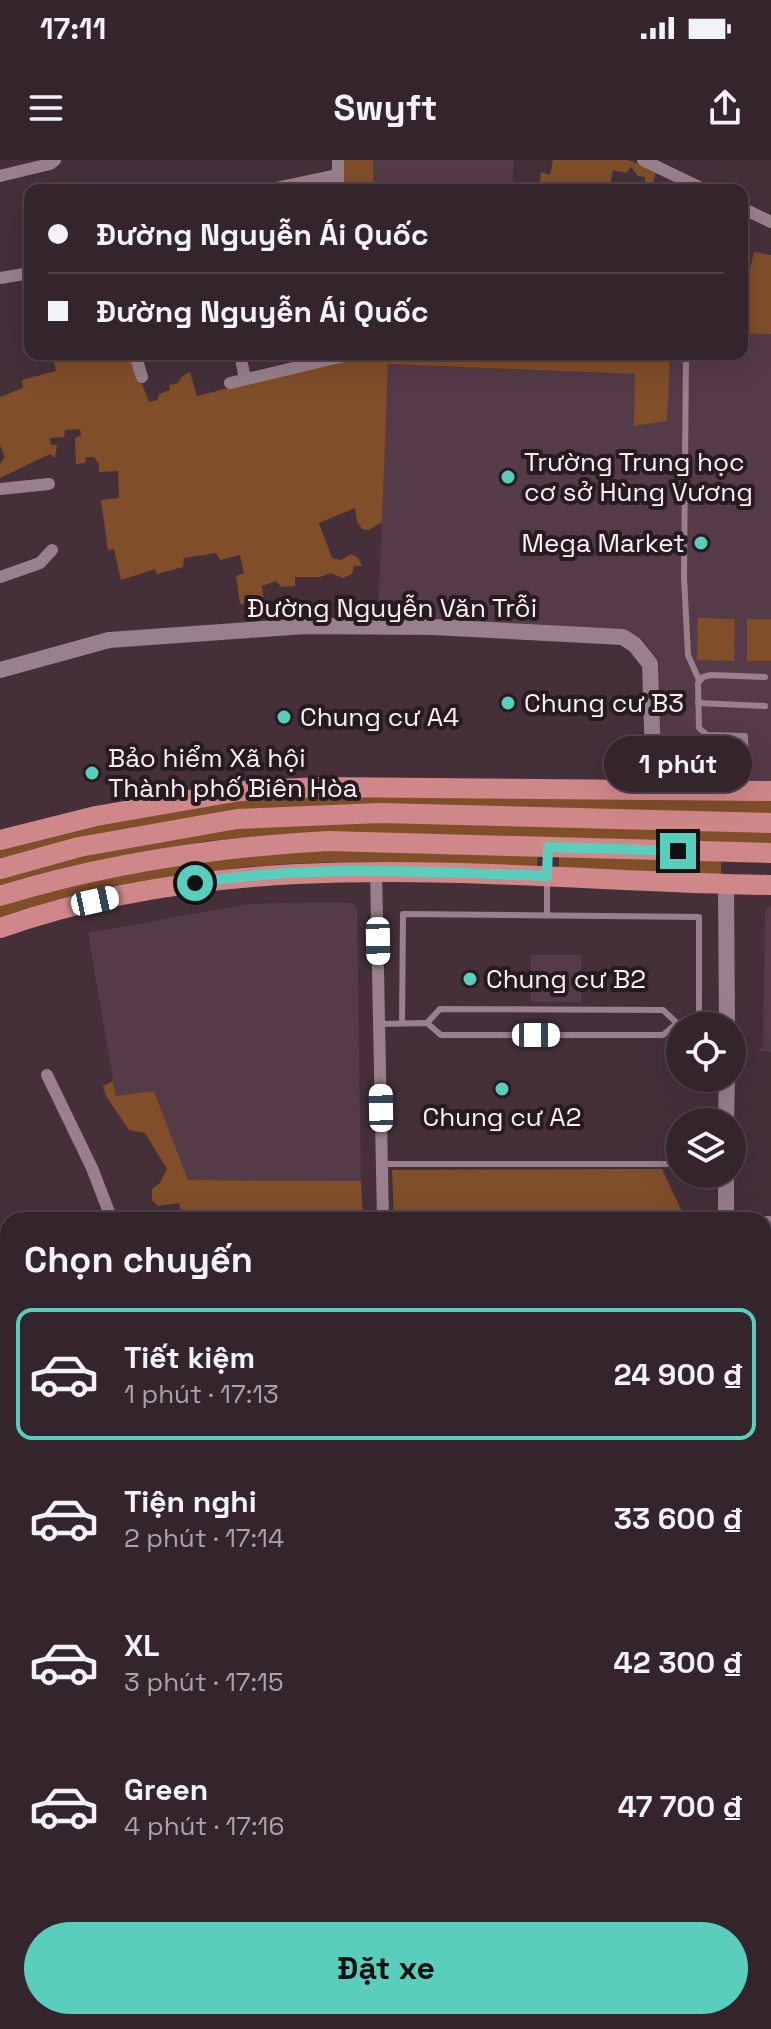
<!DOCTYPE html>
<html lang="vi">
<meta charset="utf-8">
<style>
:root{--surface:#34242c;--page:#3c2c34;--text:#f1f3f6;--muted:#a9a4a9;--line:#4e4148;--accent:#5acebc}
body{margin:0;font-family:"Space Grotesk",sans-serif;background:var(--page);color:var(--text);height:100vh;display:flex;flex-direction:column;font-size:30px;white-space:nowrap}
*{box-sizing:border-box;margin:0}
p{font-size:26px;color:var(--muted)}
.icon{flex:none;width:44px;height:44px;fill:none;stroke:currentColor;stroke-width:2;stroke-linecap:round;stroke-linejoin:round}
.map{position:relative;flex:1;overflow:hidden}
.sheet{position:absolute;left:0px;top:1052px;width:772px;height:818px;display:flex;flex-direction:column;background:var(--surface);border-radius:24px 24px 0 0;box-shadow:0 8px 32px #0002,0 0 0 2px var(--line)}
.sheet>*{flex:none}
.guide{position:absolute;left:24px;top:24px;width:724px;height:176px;border-radius:16px;box-shadow:0 8px 32px #0002,0 0 0 2px var(--line);display:grid;align-content:center;height:176px;padding:0 24px;background:var(--surface)}
.fabs{position:absolute;left:666px;top:852px;display:grid;gap:16px}
.fabs a{display:grid;place-items:center;width:80px;height:80px;border-radius:50%;background:var(--surface);box-shadow:0 8px 32px #0002,0 0 0 2px var(--line);font-size:40px}
.end{position:absolute;width:36px;height:36px;margin:-18px;border:10px solid #5acebc;background:#111;box-shadow:0 0 0 4px #111}
.from{border-radius:50%}
.bubble{position:absolute;height:56px;border-radius:28px;background:var(--surface);box-shadow:0 8px 32px #0002,0 0 0 2px var(--line);font-size:26px;font-weight:800;line-height:56px;text-align:center}
.car{position:absolute;width:24px;height:48px;margin:-24px -12px;border-radius:10px;box-shadow:0 0 6px 2px #0007;background:linear-gradient(#fff 24%,#345 0 40%,#fff 0 76%,#345 0 86%,#fff 0)}
.guide b{display:flex;align-items:center;gap:28px;height:76px;font-size:30px}
.guide b+b{border-top:2px solid var(--line)}
.guide i{width:20px;height:20px;background:var(--text)}
ul{padding:0;list-style:none}
li{display:flex;align-items:center;gap:24px;height:132px;margin:0 16px 12px;padding:0 8px;border:4px solid transparent;border-radius:16px}
li div{flex:1}
li b{display:block;font-size:30px}
li em{font-style:normal;font-weight:800}
li.active{border-color:var(--accent)}
li>.icon{width:72px;height:72px;stroke-width:1.5}
h2{padding:0 24px;font-size:36px;line-height:96px}
.cta{display:flex;gap:16px;margin-top:auto;padding:16px 24px}
.cta a{flex:1;height:92px;border-radius:48px;background:var(--accent);color:#111;font-size:32px;font-weight:800;line-height:92px;text-align:center}
.status{display:flex;justify-content:space-between;align-items:center;height:56px;padding:0 40px;background:var(--surface);direction:ltr}
.status svg{height:22px;fill:currentColor}
header{display:flex;justify-content:space-between;align-items:center;height:104px;padding:0 24px;background:var(--surface);font-size:36px;font-weight:800}
.map>svg:first-child{display:block}
.built{fill:#553a47}
.green{fill:#804e29}
.lines{fill:none;stroke-linecap:round;stroke-linejoin:round}
.service{stroke:#99808c;stroke-width:6}
.minor{stroke:#99808c;stroke-width:12}
.tertiary{stroke:#99808c;stroke-width:16}
.secondary{stroke:#99808c;stroke-width:18}
.primary{stroke:#d0878a;stroke-width:20}
.route{stroke:#5acebc;stroke-width:10}
.poi-dot{fill:#5acebc;stroke:#251b20;stroke-width:3}
.labels{text-anchor:middle;dominant-baseline:central;stroke-width:8;stroke-linejoin:round;paint-order:stroke}
.poi-label{font-size:26px;fill:#fff0f6;stroke:#251b20;text-anchor:start}
.street-label{font-size:26px;fill:#fff0f6;stroke:#251b20}
</style>
<div class="status"><b>17:11</b><svg viewBox="0 0 49 12"><path d="M0 12V9h3v3zM5 12V6h3v6zM10 12V3h3v9zM15 12V0h3v12zM26 1h20v11H26zM47 4h2v5h-2z"/></svg></div>
<header><svg class="icon" aria-label="menu" viewBox="0 0 24 24"><path d="M4 6h16M4 12h16M4 18h16"/></svg>Swyft<svg class="icon" aria-label="share" viewBox="0 0 24 24"><path d="M12 15V3M7 8l5-5 5 5M5 13v7h14v-7"/></svg></header>
<div class="map">
<svg width="771" height="1869" viewBox="0 0 771 1869">
<rect width="100%" height="100%" fill="#45303a"/>
<g class="built">
<rect x="373" y="0" width="140" height="30"/>
<path d="M771,169v454l-109,-1 -3,-121 -18,-23 -15,-9 -248,-11 10,-254 248,10 -1,52 31,-5 4,-67h72v-21h28z"/>
<path d="M336,742l16,1 5,6 4,272 -173,-1 -34,-89 -38,6 -28,-164 160,-29z"/>
<path d="M771,746v146l-12,-1 4,-5 2,-137z"/>
<rect x="531" y="795" width="50" height="47"/>
<path d="M764,1067h7v262h-4l-3,-2z"/>
</g>
<g class="green">
<rect x="344" y="0" width="29" height="30"/>
<path d="M553,0h75l28,11 -3,12 -8,-1v-5l-7,-1 -7,-9 -5,6 -13,-3 -4,20h-70l2,-18 9,3z"/>
<path d="M754,92l17,3v79l-29,-1v-58l7,-2z"/>
<path d="M52,194h78l19,48 9,-2 1,-6 11,-4 -1,-5 9,-2 4,-7 8,-4 7,24 168,-42h305l-3,67 -33,5 1,-52 -247,-10 -6,158 -13,8 -7,-1 -5,-8 -2,-13 -36,15 13,35 9,2 10,-6 7,4 4,8h-8l-2,8 -9,4 -12,-5 -11,4h-25v9l-14,1 -5,-6 -14,5 2,16 -24,2 -4,-28 8,-3 -4,-18 -20,5 -4,-7 -32,5 -1,9 -26,7 -2,-5 -34,11 -7,-31 -6,1 -7,-50 18,-2 -1,-27 -19,1v-8l-5,-7h-8l-1,6 -9,1 -1,-26 6,-2 -1,-7 -15,1 -1,7 -14,1 1,7h6l-2,13 -5,-4 -50,24v-14l5,-7 -5,-12v-48l23,-9 -1,-8 34,-9z"/>
<path d="M698,458l37,1 -1,42 -37,-1z"/>
<rect x="747" y="459" width="24" height="42"/>
<path d="M321,636l450,3v16l-535,-5 -163,30 -73,21v-12l97,-24 143,-26z"/>
<path d="M392,662l379,9v13l-507,-8 -56,5 -94,16 -114,30v-9l79,-22 158,-29z"/>
<path d="M326,690l212,5 -1,12c-105,-3 -212,-11 -317,3 -75,10 -147,30 -220,49v-14l116,-31 101,-17z"/>
<path d="M559,696l162,5v14l-162,-7z"/>
<path d="M113,921l3,15 38,-5 34,89 173,1 2,39h-183l2,-5 -3,-12 -21,3 -6,-6v-11l8,-6 7,-14 -22,-36 -16,-3 -23,-34 -3,-10z"/>
<path d="M662,1009l24,51h-292l-2,-50z"/>
</g>
<g class="lines">
<g class="service">
<path d="M686,194l-2,223 4,78 11,25"/>
<path d="M698,543l67,3"/>
<path d="M746,628l-1,-52 -38,-1 -8,-7 -1,-45 5,-6 8,-2 54,2"/>
<path d="M547,755v-36"/>
<path d="M402,863l1,-109 296,3v106"/>
<path d="M427,863l13,-14 223,1 14,13h48"/>
<path d="M379,864l48,-1 14,12h222l14,-12"/>
<path d="M382,1004h298"/>
<path d="M764,1744l7,-4"/>
<path d="M524,1869l2,-7"/>
</g>
<g class="minor">
<path d="M338,0v30"/>
<path d="M643,0l62,30"/>
<path d="M0,16l50,-12 5,-4"/>
<path d="M266,30l71,-15"/>
<path d="M742,48l29,14"/>
<path d="M0,118l30,-5"/>
<path d="M135,194l7,23"/>
<path d="M240,194l5,25"/>
<path d="M230,223l122,-29"/>
<path d="M0,329l49,-5"/>
<path d="M0,417l40,-14 12,-13"/>
<path d="M376,711l7,349"/>
<path d="M47,915l45,93 20,52"/>
<path d="M764,1062h7"/>
<path d="M0,1298l8,-4"/>
<path d="M669,1862l10,7"/>
<path d="M361,1869l9,-7"/>
</g>
<g class="tertiary">
<path d="M0,510l109,-30 196,-14 128,1 190,10 12,8 15,19 4,125"/>
<path d="M726,724l1,142"/>
<path d="M726,962l1,-44"/>
<path d="M726,1060v-46"/>
<path d="M0,1381l8,19"/>
<path d="M687,1869l4,-7"/>
</g>
<g class="secondary">
<path d="M0,1653l8,2"/>
<path d="M280,1862l3,7"/>
</g>
<g class="primary">
<path d="M0,680l96,-24 144,-25 81,-4 450,4"/>
<path d="M0,709l79,-22 158,-28 143,-6 391,10"/>
<path d="M0,736c107,-33 216,-49 328,-55l443,12"/>
<path d="M0,768c250,-88 513,-47 771,-43"/>
</g>
</g>
<g class="lines">
<path class="route" d="M195,723c117,-19 235,-11 352,-7l1,-29 130,4"/>
</g>
<g class="poi-dot">
<circle cx="508" cy="317" r="8"/>
<circle cx="701" cy="383" r="8"/>
<circle cx="508" cy="543" r="8"/>
<circle cx="284" cy="557" r="8"/>
<circle cx="92" cy="613" r="8"/>
<circle cx="470" cy="819" r="8"/>
<circle cx="502" cy="929" r="8"/>
</g>
<g class="labels">
<g class="poi-label">
<text x="524" y="302">Trường Trung học<tspan x="524" dy="30">cơ sở Hùng Vương</tspan></text>
<text x="685" y="383" text-anchor="end">Mega Market</text>
<text x="524" y="543">Chung cư B3</text>
<text x="300" y="557">Chung cư A4</text>
<text x="108" y="598">Bảo hiểm Xã hội<tspan x="108" dy="30">Thành phố Biên Hòa</tspan></text>
<text x="486" y="819">Chung cư B2</text>
<text x="502" y="957" text-anchor="middle">Chung cư A2</text>
</g>
<g class="street-label">
<text x="392" y="448">Đường Nguyễn Văn Trỗi</text>
</g>
</g>
</svg>
<div class="fabs">
<a><svg class="icon" aria-label="locate" viewBox="0 0 24 24"><circle cx="12" cy="12" r="6"/><path d="M12 2v4M12 18v4M2 12h4M18 12h4"/></svg></a>
<a><svg class="icon" aria-label="layers" viewBox="0 0 24 24"><path d="M12 4l9 5-9 5-9-5zM3 14l9 5 9-5"/></svg></a>
</div>
<i class="end from" style="left:195px;top:723px"></i>
<i class="end" style="left:678px;top:691px"></i>
<div class="bubble" style="left:604px;top:576px;width:148px">1 phút</div>
<i class="car" style="left:95px;top:741px;rotate:78deg"></i>
<i class="car" style="left:378px;top:781px;rotate:179deg"></i>
<i class="car" style="left:536px;top:875px;rotate:90deg"></i>
<i class="car" style="left:381px;top:948px;rotate:359deg"></i>
<div class="guide">
<b><i class="from"></i>Đường Nguyễn Ái Quốc</b>
<b><i></i>Đường Nguyễn Ái Quốc</b>
</div>
<section class="sheet">
<h2>Chọn chuyến</h2>
<ul>
<li class="active"><svg class="icon" aria-label="car" viewBox="0 0 24 24"><path d="M5 17H2v-5l4-1 3-4h7l3 4 3 1v5h-3M9 17h6M6 11h13"/><circle cx="7" cy="17" r="2"/><circle cx="17" cy="17" r="2"/></svg><div><b>Tiết kiệm</b><p>1 phút · 17:13</p></div><em>24 900 ₫</em></li>
<li><svg class="icon" aria-label="car" viewBox="0 0 24 24"><path d="M5 17H2v-5l4-1 3-4h7l3 4 3 1v5h-3M9 17h6M6 11h13"/><circle cx="7" cy="17" r="2"/><circle cx="17" cy="17" r="2"/></svg><div><b>Tiện nghi</b><p>2 phút · 17:14</p></div><em>33 600 ₫</em></li>
<li><svg class="icon" aria-label="car" viewBox="0 0 24 24"><path d="M5 17H2v-5l4-1 3-4h7l3 4 3 1v5h-3M9 17h6M6 11h13"/><circle cx="7" cy="17" r="2"/><circle cx="17" cy="17" r="2"/></svg><div><b>XL</b><p>3 phút · 17:15</p></div><em>42 300 ₫</em></li>
<li><svg class="icon" aria-label="car" viewBox="0 0 24 24"><path d="M5 17H2v-5l4-1 3-4h7l3 4 3 1v5h-3M9 17h6M6 11h13"/><circle cx="7" cy="17" r="2"/><circle cx="17" cy="17" r="2"/></svg><div><b>Green</b><p>4 phút · 17:16</p></div><em>47 700 ₫</em></li>
</ul>
<div class="cta"><a>Đặt xe</a></div>
</section>
</div>
